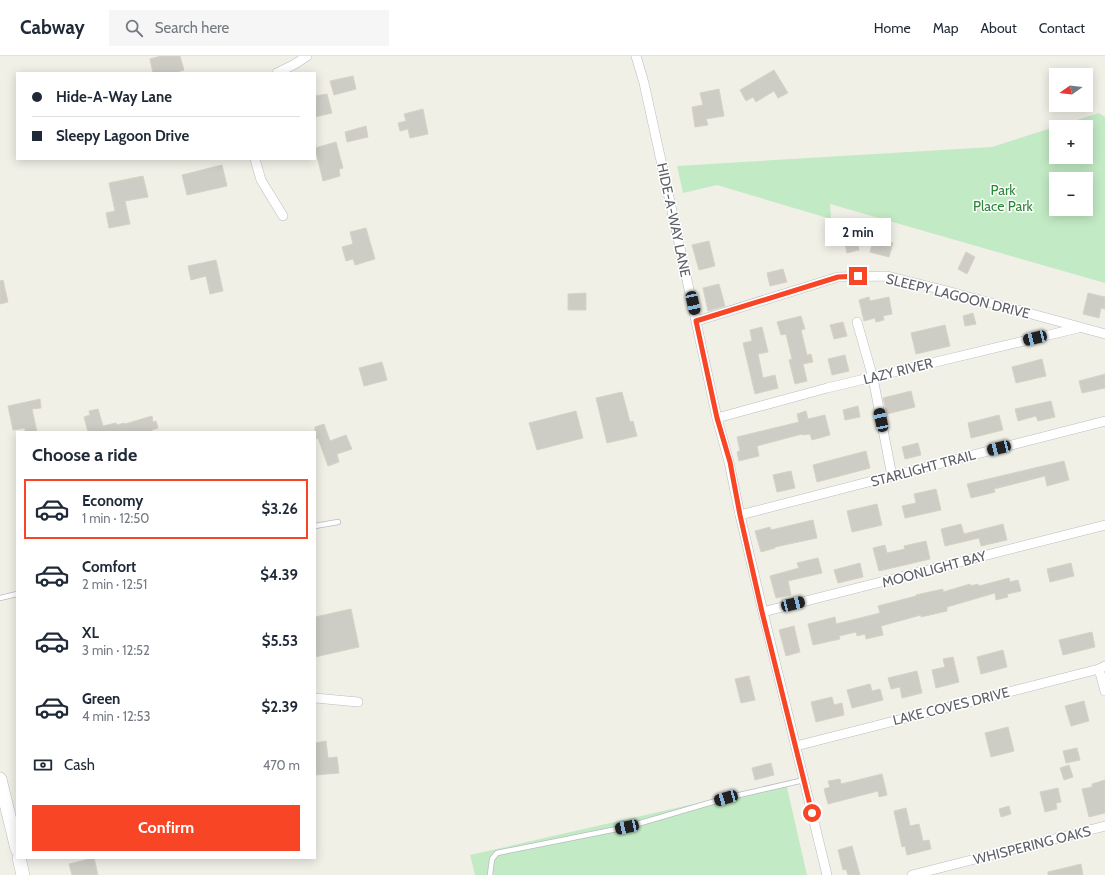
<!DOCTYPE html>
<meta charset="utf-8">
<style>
:root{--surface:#fff;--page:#f6f6f7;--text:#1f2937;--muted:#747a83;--line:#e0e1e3;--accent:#f84526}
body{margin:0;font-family:Cabin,sans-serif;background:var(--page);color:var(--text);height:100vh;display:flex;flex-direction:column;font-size:15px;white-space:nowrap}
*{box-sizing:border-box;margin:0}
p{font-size:13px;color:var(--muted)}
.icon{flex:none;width:22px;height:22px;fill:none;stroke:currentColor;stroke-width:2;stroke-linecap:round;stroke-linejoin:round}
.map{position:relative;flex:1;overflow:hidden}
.sheet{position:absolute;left:16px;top:375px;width:300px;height:428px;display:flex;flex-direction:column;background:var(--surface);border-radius:0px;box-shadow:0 2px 10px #0003}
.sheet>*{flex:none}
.banner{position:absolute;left:16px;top:16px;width:300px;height:88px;border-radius:0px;box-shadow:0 2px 10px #0003;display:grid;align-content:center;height:88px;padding:0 16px;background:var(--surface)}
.needle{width:26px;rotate:256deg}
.controls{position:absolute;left:1049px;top:12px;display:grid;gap:8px}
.controls a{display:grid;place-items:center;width:44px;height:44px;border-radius:0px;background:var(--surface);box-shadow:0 2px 10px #0003;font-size:20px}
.end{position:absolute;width:18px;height:18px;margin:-9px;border:5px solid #f84526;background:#fff;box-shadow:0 0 0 2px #fff}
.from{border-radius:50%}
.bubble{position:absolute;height:28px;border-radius:0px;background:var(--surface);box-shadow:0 2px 10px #0003;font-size:13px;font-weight:700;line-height:28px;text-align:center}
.car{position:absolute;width:12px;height:24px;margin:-12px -6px;border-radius:5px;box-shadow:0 0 3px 1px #0007;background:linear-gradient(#222 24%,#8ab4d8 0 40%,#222 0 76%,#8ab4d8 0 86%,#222 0)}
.banner b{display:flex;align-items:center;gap:14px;height:38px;font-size:15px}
.banner b+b{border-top:1px solid var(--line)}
.banner i{width:10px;height:10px;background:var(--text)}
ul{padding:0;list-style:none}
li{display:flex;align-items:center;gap:12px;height:60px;margin:0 8px 6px;padding:0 8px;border:2px solid transparent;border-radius:0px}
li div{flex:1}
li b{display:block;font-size:15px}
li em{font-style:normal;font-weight:700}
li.on{border-color:var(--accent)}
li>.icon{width:36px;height:36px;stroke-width:1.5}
h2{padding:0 16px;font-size:18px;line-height:48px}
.pay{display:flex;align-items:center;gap:10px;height:44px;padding:0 16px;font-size:15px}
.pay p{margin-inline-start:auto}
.action{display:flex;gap:8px;margin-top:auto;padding:8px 16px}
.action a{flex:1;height:46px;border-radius:0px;background:var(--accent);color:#fff;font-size:16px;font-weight:700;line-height:46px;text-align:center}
header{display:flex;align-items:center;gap:24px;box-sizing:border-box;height:56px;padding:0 20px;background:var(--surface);border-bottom:1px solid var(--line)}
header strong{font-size:19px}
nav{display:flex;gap:22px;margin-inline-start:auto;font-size:14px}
.search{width:280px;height:36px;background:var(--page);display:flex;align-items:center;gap:10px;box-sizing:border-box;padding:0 14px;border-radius:0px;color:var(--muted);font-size:15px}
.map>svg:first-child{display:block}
.green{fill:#c2eac4;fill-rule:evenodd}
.building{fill:#cecdc5;stroke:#d7d2c4}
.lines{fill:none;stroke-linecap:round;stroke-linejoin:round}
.lane-casing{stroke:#b9bcc1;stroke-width:6}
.street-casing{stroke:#b9bcc1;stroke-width:10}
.secondary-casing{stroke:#babdc3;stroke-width:14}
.lane{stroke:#fff;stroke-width:4.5}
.street{stroke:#fff;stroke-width:9}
.secondary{stroke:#fff;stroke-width:13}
.route{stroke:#f84526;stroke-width:5}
.labels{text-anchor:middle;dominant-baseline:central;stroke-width:3;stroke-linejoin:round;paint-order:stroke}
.park-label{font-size:14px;fill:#2e8739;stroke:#fff}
.street-label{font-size:14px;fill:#5e6268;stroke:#fff}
</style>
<header>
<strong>Cabway</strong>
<div class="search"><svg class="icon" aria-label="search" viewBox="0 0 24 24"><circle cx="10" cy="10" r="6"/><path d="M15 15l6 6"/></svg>Search here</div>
<nav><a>Home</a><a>Map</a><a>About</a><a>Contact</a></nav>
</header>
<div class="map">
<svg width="1105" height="819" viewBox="0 0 1105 819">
<rect width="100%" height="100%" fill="#f1f0e7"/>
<g class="green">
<path d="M1099,57l6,4v166l-275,-79 1,15 -114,-34 -34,8 -6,-27 315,-19zM1056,71h30v30h-30zM1056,123h30v30h-30z"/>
<path d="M786,727l21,92h-332l-5,-20z"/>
</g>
<g class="building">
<path d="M161,0h19l4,14 -10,3h-21l-3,-14z"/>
<path d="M774,14l14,23 -10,5 -4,-7 -18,11 -3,-5 -7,4 -6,-11z"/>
<path d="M353,20l3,13 -22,6 -4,-14z"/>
<path d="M719,33l5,27 -18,3 2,6 -13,2 -3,-20 11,-2 -3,-12z"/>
<path d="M327,38l5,19 -17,4v-21z"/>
<path d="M423,53l5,25 -18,4 -2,-9 -8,2 -2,-8 8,-2 -2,-7z"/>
<path d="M366,70l2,11 -21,5 -2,-10z"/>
<path d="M336,86l7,26 -4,1 1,7 -17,5 -8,-33z"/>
<path d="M222,109l5,21 -40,9 -5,-20z"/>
<path d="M143,120l5,21 -23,4 5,23 -21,4 -3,-15 9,-2 -6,-28z"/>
<path d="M366,172l9,31 -20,6 -2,-6 -7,2 -4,-14 11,-3 -3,-12z"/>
<path d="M874,181l19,6 -4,14 -19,-5z"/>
<path d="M857,184l2,10 -12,3 -2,-10z"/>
<path d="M709,185l6,25 -16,4 -7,-25z"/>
<path d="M966,196l9,5 -8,17 -9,-5z"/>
<path d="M216,204l7,31 -13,3 -4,-18 -15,4 -3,-14z"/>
<path d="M783,213l4,13 -17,4 -3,-13z"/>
<path d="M3,224l5,22 -8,2v-23z"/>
<path d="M719,228l6,22 -17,5 -5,-23z"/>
<path d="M586,237v17h-18v-16z"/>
<path d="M1088,237l17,4v12l-4,-1 -2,10 -16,-4z"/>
<path d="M869,241l1,4 19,-4 3,17 -9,2 1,4 -8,2 -1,-4 -11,3 -5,-21z"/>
<path d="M973,257l3,11 -11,2 -2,-10z"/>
<path d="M801,260l4,13 -4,1 6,25 4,-1 2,8 -10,2 4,17 -12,3 -6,-24 3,-1 -6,-25 -5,1 -4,-13z"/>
<path d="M843,266l4,14 -13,3 -4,-14z"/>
<path d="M945,269l5,21 -34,8 -5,-21z"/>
<path d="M762,271l6,25 -10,2 5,24 12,-3 3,13 -23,6 -12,-51 9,-2 -2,-11z"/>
<path d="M845,299l4,16 -17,4 -4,-16z"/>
<path d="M1042,303l4,17 -30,7 -4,-16z"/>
<path d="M382,306l5,18 -23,6 -5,-18z"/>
<path d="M1105,318v14l-23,5 -3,-12z"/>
<path d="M911,335l4,16 -28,7 -4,-16z"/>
<path d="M622,336l8,30 3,-1 4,15 -30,7 -11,-45z"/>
<path d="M40,343l1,9 -9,1 5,23h-12v-4l-12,2 -5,-24z"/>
<path d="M1051,345l4,16 -17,4 -2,-5 -18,5 -3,-12z"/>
<path d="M858,350l2,11 -15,3 -2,-10z"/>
<path d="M98,353l5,17 13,-3 1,2 7,-2 1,1 27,-8 1,6 3,-1 2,7 -6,2v2h-64l-4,-15 6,-2 -1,-4z"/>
<path d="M576,355l7,27 -46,12 -8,-27z"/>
<path d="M806,355l2,8 17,-4 5,20 -18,5 -2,-6 -7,1 -1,-1 -45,12 2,10 -20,5 -2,-9 3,-1 -3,-14 62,-15 -2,-8z"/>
<path d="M999,359l4,15 -32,8 -3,-15z"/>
<path d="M324,368l6,17 16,-6 6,14 -15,5 2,8 -11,4 -10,-28 -3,1v-12z"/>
<path d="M918,387l3,12 -16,4 -3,-12z"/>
<path d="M866,395l4,17 -53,14 -4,-17z"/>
<path d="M1064,405l5,19 -22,6 -2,-10 -51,13 1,3 -24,6 -4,-14z"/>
<path d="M791,415l4,17 -18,4 -4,-17z"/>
<path d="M936,433l5,21 -36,8 -3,-12 14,-3 -2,-9z"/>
<path d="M877,448l5,21 -30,7 -5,-21z"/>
<path d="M813,464l4,18 -42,9v1l-14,4 -6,-21 15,-4 1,3z"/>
<path d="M961,468l3,10 39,-10 4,16 -26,6 -2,-8 -34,8 -4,-17z"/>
<path d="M926,485l4,18 -51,12 -6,-23 12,-3 2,8 18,-4 -1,-3z"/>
<path d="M818,502l4,15 -34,8 3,14 -15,3 -6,-22 29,-8 -2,-5z"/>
<path d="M860,507l3,14 -25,6 -4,-13z"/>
<path d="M1071,507l3,13 -24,6 -3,-13z"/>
<path d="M1009,522l1,4 8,-2 3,11 -14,3 1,3 -12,3 -1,-7 -48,14v4l-26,6v-2l-40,11 2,9 -17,4 -1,-5 -8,2 -1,-4 -17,4 1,3 -27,6 -5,-21 27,-7 1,7 44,-11 -2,-7 38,-10v-1l27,-6v3l27,-8 1,2 7,-2 1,2z"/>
<path d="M351,553l8,38 -44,10v-40z"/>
<path d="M794,570l6,26 -14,4 -7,-26z"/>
<path d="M1092,576l3,15 -32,8 -4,-15z"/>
<path d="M1003,594l4,17 -26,7 -4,-17z"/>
<path d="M953,601l6,25 -23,6 -4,-18 13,-3 -2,-8z"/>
<path d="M917,615l5,22 -20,5 -2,-11 -9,2 -3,-11z"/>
<path d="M749,620l6,24 -14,3 -6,-24z"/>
<path d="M870,628l2,7 8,-2 3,11 -31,8 -5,-18z"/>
<path d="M832,641l2,8 8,-2 2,12 -28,7 -5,-20z"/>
<path d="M1084,645l5,20 -18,5 -6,-20z"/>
<path d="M1008,671l6,24 -23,6 -6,-24z"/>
<path d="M326,685l2,17 9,-1 2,16 -24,2v-32z"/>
<path d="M1077,692l3,12 -14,3 -3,-12z"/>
<path d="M771,707l3,12 -19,5 -3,-12z"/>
<path d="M1069,709l4,12 -9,3 -4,-12z"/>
<path d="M882,718l5,21 -8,2 -1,-6 -50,13 -4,-15 6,-2 -2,-6 12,-2 1,5z"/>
<path d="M1105,724v33l-16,4 -7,-28 10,-2v-3z"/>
<path d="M1058,732l3,14 -5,1 1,6 -12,3 -5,-20z"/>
<path d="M1009,750l2,8 -10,3 -2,-8z"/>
<path d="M906,752l4,18 9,-2 4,17 6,-1 2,9 -24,6 -2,-9 -3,1 -8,-36z"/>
<path d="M852,790l8,29h-12l-2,-6 -3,1 -5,-20z"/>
<path d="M94,802l4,17h-26l-3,-11z"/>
<path d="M1081,808l2,11h-35v-3z"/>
</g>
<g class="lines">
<g class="lane-casing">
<g id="lane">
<path d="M315,470l23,-4"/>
<path d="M0,542l17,-4"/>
<path d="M490,819l2,-16 5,-6 130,-26 99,-29 78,-18"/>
</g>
</g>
<g class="street-casing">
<g id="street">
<path d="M636,0l8,27 16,73 57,262 12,44 11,53 23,97 64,263"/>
<path d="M277,17l18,-9 12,-8"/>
<path d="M255,103l6,21 22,36"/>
<path d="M697,265l141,-44 49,-1 60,15 158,43"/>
<path d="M857,266l16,56 19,98"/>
<path d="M717,362l110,-30 251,-60"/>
<path d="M740,459l365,-94"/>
<path d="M763,556l342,-87"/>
<path d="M1099,613l6,22"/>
<path d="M315,642l43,4"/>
<path d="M796,690l303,-77 6,-3"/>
<path d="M912,819l193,-49"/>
</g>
</g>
<g class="secondary-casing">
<g id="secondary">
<path d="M0,723l17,70"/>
<path d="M19,802l4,17"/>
</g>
</g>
<use href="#lane" class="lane"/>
<use href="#street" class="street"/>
<use href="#secondary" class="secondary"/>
</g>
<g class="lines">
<path class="route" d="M812,757l-50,-201 -22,-97 -10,-53 -13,-44 -21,-97 142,-44 20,-1"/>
</g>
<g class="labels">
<g class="park-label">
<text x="1003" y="134">Park<tspan x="1003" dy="16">Place Park</tspan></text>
</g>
<g class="street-label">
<text transform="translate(674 164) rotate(78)">HIDE-A-WAY LANE</text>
<text transform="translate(958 240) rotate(14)">SLEEPY LAGOON DRIVE</text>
<text transform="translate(898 315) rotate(-14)">LAZY RIVER</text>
<text transform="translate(923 412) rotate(-15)">STARLIGHT TRAIL</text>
<text transform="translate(934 513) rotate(-15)">MOONLIGHT BAY</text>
<text transform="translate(951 650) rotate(-14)">LAKE COVES DRIVE</text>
<text transform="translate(1032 789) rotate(-14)">WHISPERING OAKS</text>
</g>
</g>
</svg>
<div class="controls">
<a><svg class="needle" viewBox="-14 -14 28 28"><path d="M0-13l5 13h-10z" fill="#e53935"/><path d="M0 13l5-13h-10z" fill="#747a83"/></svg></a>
<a>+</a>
<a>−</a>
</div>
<i class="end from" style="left:812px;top:757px"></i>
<i class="end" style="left:858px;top:220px"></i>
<div class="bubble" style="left:825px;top:162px;width:66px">2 min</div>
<i class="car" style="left:693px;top:247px;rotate:168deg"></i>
<i class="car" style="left:1035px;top:282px;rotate:256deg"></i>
<i class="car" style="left:881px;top:364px;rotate:348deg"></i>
<i class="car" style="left:999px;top:392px;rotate:256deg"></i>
<i class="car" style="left:793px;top:548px;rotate:76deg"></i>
<i class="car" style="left:726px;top:742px;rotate:254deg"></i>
<i class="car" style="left:627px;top:771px;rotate:258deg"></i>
<div class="banner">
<b><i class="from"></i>Hide-A-Way Lane</b>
<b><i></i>Sleepy Lagoon Drive</b>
</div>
<section class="sheet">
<h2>Choose a ride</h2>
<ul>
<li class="on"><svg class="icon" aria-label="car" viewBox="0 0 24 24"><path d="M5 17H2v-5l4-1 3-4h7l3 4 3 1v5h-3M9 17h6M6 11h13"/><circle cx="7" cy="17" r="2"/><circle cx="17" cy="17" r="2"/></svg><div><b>Economy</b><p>1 min · 12:50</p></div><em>$3.26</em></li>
<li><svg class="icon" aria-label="car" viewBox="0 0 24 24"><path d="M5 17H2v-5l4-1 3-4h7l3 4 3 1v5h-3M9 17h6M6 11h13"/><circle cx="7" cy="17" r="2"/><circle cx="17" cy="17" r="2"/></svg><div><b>Comfort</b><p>2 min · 12:51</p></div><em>$4.39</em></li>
<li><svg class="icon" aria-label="car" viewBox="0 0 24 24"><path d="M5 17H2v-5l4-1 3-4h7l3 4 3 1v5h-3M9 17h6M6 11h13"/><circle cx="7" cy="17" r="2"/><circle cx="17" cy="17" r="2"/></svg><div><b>XL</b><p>3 min · 12:52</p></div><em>$5.53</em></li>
<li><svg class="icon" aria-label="car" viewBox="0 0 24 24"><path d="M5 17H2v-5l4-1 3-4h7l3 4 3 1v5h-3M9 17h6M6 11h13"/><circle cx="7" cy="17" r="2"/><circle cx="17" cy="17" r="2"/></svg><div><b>Green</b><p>4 min · 12:53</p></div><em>$2.39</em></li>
</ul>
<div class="pay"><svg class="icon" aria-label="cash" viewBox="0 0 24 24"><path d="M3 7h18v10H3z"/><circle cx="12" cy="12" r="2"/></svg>Cash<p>470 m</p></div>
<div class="action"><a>Confirm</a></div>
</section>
</div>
